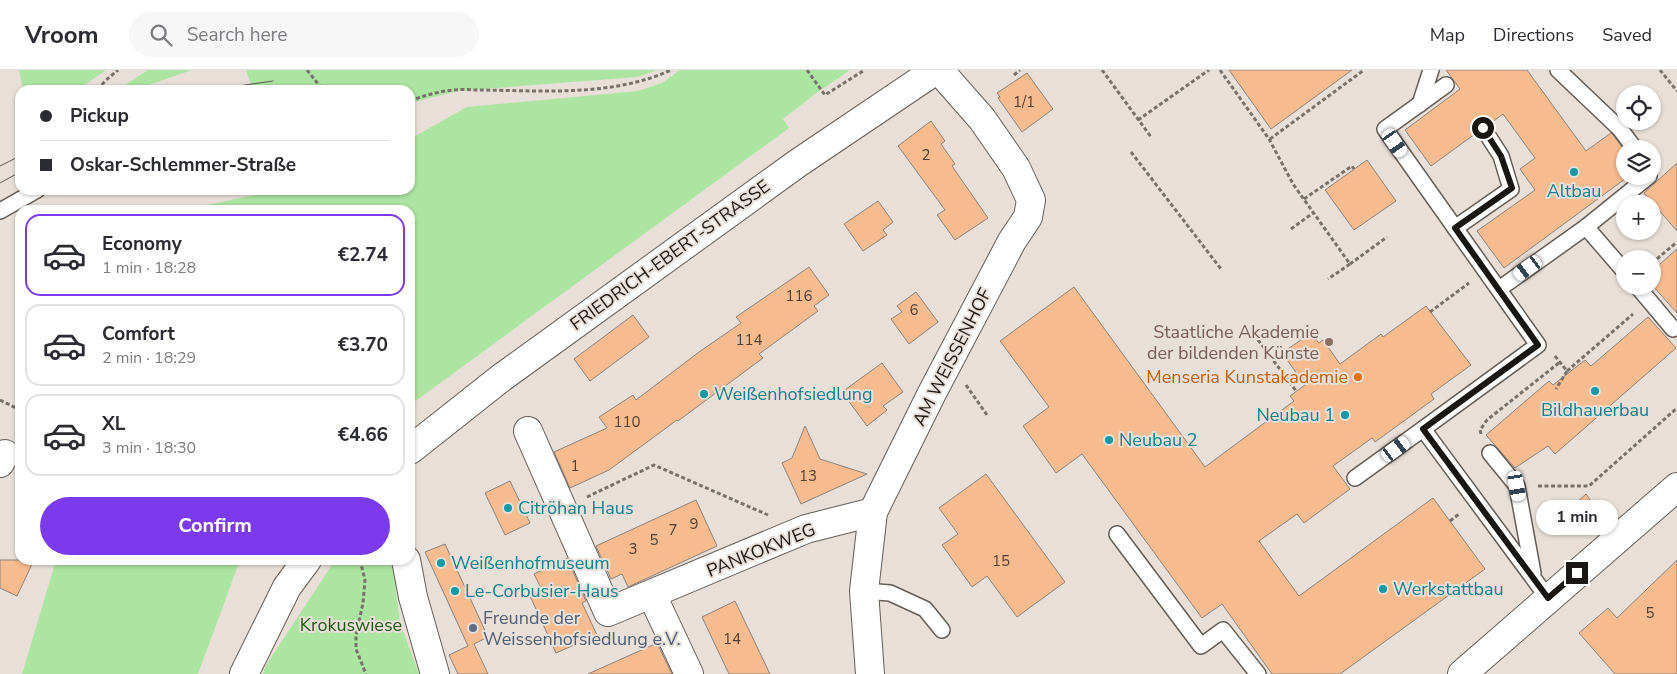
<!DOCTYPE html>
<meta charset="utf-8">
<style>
:root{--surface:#fff;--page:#f7f7f7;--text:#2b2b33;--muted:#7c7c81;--line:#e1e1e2;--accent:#7c3aed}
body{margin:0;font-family:"Nunito Sans",sans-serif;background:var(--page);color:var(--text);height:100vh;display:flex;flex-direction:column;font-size:19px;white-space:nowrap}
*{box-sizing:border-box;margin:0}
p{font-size:16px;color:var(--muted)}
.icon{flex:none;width:28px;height:28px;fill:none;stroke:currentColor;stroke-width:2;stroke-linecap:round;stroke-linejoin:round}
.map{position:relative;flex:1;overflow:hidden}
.sheet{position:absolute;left:15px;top:135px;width:400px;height:360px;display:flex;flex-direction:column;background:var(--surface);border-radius:15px;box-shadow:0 1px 4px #0004}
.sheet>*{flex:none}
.hud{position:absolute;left:15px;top:15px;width:400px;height:110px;border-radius:15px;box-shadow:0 1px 4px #0004;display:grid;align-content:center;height:110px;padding:0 25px;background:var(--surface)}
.controls{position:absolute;left:1616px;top:15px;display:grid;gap:10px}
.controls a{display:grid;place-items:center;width:45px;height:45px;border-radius:50%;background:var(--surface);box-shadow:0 1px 4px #0004;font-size:25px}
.end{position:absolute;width:22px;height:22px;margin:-11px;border:6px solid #191613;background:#fff;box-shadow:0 0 0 2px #fff}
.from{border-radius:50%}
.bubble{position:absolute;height:35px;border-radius:18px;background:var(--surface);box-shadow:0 1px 4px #0004;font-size:16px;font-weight:700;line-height:35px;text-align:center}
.car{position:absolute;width:15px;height:30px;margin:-15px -8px;border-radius:6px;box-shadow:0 0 4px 1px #0007;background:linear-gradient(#fff 24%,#345 0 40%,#fff 0 76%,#345 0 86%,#fff 0)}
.hud b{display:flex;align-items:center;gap:18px;height:48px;font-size:19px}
.hud b+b{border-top:1px solid var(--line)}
.hud i{width:12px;height:12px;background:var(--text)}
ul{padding:9px 0 0;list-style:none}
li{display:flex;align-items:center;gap:15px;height:82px;margin:0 10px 8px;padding:0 15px;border:2px solid var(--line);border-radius:15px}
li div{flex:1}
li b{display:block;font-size:19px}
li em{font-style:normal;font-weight:700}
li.active{border-color:var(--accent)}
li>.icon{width:45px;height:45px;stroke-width:1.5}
.primary-button{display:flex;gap:10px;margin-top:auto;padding:10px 25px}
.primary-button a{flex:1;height:58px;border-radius:30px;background:var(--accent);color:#fff;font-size:20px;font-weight:700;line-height:58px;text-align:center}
header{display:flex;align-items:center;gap:30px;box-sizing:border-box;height:70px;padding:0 25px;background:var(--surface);border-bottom:1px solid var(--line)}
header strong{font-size:24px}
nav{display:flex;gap:28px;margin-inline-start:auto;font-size:18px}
.search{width:350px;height:45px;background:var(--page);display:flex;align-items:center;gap:12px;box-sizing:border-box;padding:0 18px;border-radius:28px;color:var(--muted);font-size:19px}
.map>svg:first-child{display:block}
.green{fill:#ace4a1}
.building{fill:#f6bb8e;stroke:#8b827c}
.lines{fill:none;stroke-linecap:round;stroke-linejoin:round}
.service-casing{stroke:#645d56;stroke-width:18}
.minor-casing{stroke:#645d56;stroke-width:30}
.path{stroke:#77716c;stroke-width:3;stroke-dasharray:4 2.5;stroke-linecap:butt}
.service{stroke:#fff;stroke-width:15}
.minor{stroke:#fff;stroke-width:28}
.tram{stroke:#5b5752;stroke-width:1}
.route{stroke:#191613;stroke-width:6}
.culture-dot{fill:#0f9aa8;stroke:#e8e0d8;stroke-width:2}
.education-dot{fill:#8d6e63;stroke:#e8e0d8;stroke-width:2}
.food-dot{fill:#e8710a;stroke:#e8e0d8;stroke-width:2}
.service-dot{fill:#5c6f8a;stroke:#e8e0d8;stroke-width:2}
.labels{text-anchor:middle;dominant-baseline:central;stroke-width:4;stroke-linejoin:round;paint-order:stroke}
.number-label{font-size:15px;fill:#503f32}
.culture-label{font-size:18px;fill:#0d838f;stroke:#e8e0d8;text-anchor:start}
.street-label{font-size:18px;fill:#191613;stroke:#e8e0d8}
.education-label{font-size:18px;fill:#785e54;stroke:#e8e0d8;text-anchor:end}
.food-label{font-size:18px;fill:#c56008;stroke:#e8e0d8;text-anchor:end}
.service-label{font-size:18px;fill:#4e5e75;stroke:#e8e0d8;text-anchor:start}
.park-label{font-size:18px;fill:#1f5714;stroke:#e8e0d8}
</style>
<header>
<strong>Vroom</strong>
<div class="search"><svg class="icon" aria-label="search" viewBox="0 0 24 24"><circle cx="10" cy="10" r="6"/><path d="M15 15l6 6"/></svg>Search here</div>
<nav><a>Map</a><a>Directions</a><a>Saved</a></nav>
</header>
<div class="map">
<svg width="1677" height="604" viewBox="0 0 1677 604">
<rect width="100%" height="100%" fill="#e8e0d8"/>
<g class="green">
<path d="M19,0h87l-29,20h-54z"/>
<path d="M148,0h44l-58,20h-17z"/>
<path d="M246,0h411l-20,7 -179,14 -48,12v-13h-157z"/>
<path d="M680,0h170l-35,24 -32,25 6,9 -379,277v-195h-209l6,-5 72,-15h131v-51l57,-32 171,-16 24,-8z"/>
<path d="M56,490h184l-42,114h-176z"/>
<path d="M392,490l8,63 19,51h-156l3,-9 68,-103z"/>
</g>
<g class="building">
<path d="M1229,0h123l-81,59z"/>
<path d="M1446,0h81l59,81 25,-18 2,2 12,16v25h4l-125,92 -27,-37 58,-41 -15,-21 15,-11 -32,-44 -12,9 -8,-4 -5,1 -4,8 1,6 -44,32 -26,-36 55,-41z"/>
<path d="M1027,3l26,36 -31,23 -24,-34 2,-1 -3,-4z"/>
<path d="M931,51l14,20 -4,3 14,20 -3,2 36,52 -33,22 -18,-25 8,-5 -47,-64z"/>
<path d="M1367,90l29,41 -42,29 -29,-40z"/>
<path d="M1677,93v68l-33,-38z"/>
<path d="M878,131l15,21 -10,8 4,5 -24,16 -19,-27z"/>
<path d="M1677,179v64l-25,-28v-14z"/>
<path d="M809,197l20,28 -15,11 4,5 -59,43 4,4 -85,63 -1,-1 -68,50 -39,18 -16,-36 53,-24 -8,-11 34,-22 3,5 63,-48 42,-29 -5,-6z"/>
<path d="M1074,217l131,180 89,-66 -4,-5 15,-11 -23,-32 29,-20 8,10 4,-3 17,24 41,-30 2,3 43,-31 45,59 -40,29 3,5 -59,43 -3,-4 -39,28 17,23 -46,34 -7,-9 -38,27 40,55 134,-98 52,71 -145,105h-68l-50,-70 -20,14 -120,-164 -26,19 -33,-47 26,-19 -49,-66z"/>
<path d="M916,222l22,30 -29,22 -18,-25 11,-7 -5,-6z"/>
<path d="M633,245l16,22 -59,44 -16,-22z"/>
<path d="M1648,247l28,31 -121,106 -7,-8 -33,22 -29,-33 63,-54 4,4 32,-25 6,6z"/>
<path d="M882,293l21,29 -20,14 4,4 -20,16 -25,-34z"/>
<path d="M805,356l15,33 47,15 -66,30 -19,-41 10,-5z"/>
<path d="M986,404l79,108 -48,35 -30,-41 -15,11 -30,-42 16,-11 -19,-26z"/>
<path d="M510,411l20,42 -25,12 -20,-42z"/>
<path d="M1586,424l14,20 -19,17 -16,-18z"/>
<path d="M696,430l21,46 -89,41 -6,-13 -11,5 -15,-33z"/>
<path d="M445,474l43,93 -14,7 14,30h-30l-9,-19 19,-9 -43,-94z"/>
<path d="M567,488l19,43 -4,2 15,32 -41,18 -26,-57 12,-6 -8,-16z"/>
<path d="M0,490h34l-17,36 -17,-8z"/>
<path d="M1677,490v114h-62l-36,-41 29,-25 9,10z"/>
<path d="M735,531l35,73h-41l-27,-57z"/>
<path d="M657,573l15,31h-84z"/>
</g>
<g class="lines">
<g class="service-casing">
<g id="service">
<path d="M1558,0l62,59 15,20"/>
<path d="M1446,15l-61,44 153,216 -115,84 125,169"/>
<path d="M1420,34l11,-34"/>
<path d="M0,141l37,-21"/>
<path d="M1586,157l39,45"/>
<path d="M1455,158l56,-39 -10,-33 -18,-28"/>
<path d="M1637,216l36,43"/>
<path d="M1499,219l87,-62 63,-51"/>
<path d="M1490,383l27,33 16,87"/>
<path d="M1355,408l68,-49"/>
<path d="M1117,464l84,112 22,-16 35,44"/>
<path d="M864,521l26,2 35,16 17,21"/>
</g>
</g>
<g class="minor-casing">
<g id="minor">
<path d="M528,361l80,181 198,-83 67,-17"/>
<path d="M410,380l91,-72 297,-215 138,-93"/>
<path d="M0,393l5,-9"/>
<path d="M406,490l7,37 22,77"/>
<path d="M652,525l37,79"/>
<path d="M244,604l43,-87 20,-27"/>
<path d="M870,604l-6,-83 9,-79 59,-119 80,-152 16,-24 3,-17 -15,-32 -34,-49 -43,-49"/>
<path d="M1462,604l215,-187"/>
</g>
</g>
<g class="path">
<path d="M307,0l16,20"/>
<path d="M807,0l18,25 38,-24"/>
<path d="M1102,0l49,67"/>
<path d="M1220,0l49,69 24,45 57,80 -22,15"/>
<path d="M1660,0l17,21"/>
<path d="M1014,5l6,-5"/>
<path d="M98,20l7,-9 13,-11"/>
<path d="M410,31c21,-8 41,-13 63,-11 65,0 137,8 198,-20"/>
<path d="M1138,50l71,-50"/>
<path d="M1270,69l94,-69"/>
<path d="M1131,82l90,117"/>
<path d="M1304,129l48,-33 2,3"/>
<path d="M1291,159l22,-16"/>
<path d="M1652,193l25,-21"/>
<path d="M1350,194l37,-27"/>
<path d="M1430,242l39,-29"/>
<path d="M1258,270l39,52"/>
<path d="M1555,286l12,15 -11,18"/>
<path d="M1567,301l66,-57"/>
<path d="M966,315l21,30"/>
<path d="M0,330l20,10"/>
<path d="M1481,364l-1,-4 7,-10 73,-58"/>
<path d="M1538,416h51l88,-78"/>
<path d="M587,427l67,-32 114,50"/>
<path d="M1450,451l9,-7"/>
<path d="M360,490l5,20 -2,23 -7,32v14l10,25"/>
</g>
<use href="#service" class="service"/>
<use href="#minor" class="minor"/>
<g class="tram">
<path d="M210,20l63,-9"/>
<path d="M0,96l20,-10"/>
<path d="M0,113l20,-11"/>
</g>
</g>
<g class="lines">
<path class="route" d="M1483,58l18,28 11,32 -57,40 83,117 -115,84 125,169 29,-25"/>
</g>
<g class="culture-dot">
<circle cx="1574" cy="102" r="5"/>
<circle cx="1595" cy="321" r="5"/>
<circle cx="704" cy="324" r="5"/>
<circle cx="1345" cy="345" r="5"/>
<circle cx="1109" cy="370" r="5"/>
<circle cx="508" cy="438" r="5"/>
<circle cx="441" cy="493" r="5"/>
<circle cx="1383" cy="519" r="5"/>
<circle cx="455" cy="521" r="5"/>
</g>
<circle class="education-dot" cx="1329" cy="272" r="5"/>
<circle class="food-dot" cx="1358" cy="307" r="5"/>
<circle class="service-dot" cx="473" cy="558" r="5"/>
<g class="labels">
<g class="number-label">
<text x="1024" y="32">1/1</text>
<text x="926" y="85">2</text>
<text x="799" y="226">116</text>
<text x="914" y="240">6</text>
<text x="749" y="270">114</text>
<text x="627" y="352">110</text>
<text x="575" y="396">1</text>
<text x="808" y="406">13</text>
<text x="694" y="454">9</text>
<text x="673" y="460">7</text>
<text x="654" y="470">5</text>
<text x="633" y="479">3</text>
<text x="1001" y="491">15</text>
<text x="1650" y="543">5</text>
<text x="732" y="569">14</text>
</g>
<g class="culture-label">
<text x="1574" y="121" text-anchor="middle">Altbau</text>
<text x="714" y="324">Weißenhofsiedlung</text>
<text x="1595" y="340" text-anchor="middle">Bildhauerbau</text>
<text x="1335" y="345" text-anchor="end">Neubau 1</text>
<text x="1119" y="370">Neubau 2</text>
<text x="518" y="438">Citröhan Haus</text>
<text x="451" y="493">Weißenhofmuseum</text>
<text x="1393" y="519">Werkstattbau</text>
<text x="465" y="521">Le-Corbusier-Haus</text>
</g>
<g class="street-label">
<text transform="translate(670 185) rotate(-36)">FRIEDRICH-EBERT-STRASSE</text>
<text transform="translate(952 287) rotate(-63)">AM WEISSENHOF</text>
<text transform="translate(761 480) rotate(-22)">PANKOKWEG</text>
</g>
<g class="education-label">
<text x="1319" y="262">Staatliche Akademie<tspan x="1319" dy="21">der bildenden Künste</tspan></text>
</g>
<g class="food-label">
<text x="1348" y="307">Menseria Kunstakademie</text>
</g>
<g class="service-label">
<text x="483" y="548">Freunde der<tspan x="483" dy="21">Weissenhofsiedlung e.V.</tspan></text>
</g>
<g class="park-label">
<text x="351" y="555">Krokuswiese</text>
</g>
</g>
</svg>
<div class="controls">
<a><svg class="icon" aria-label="locate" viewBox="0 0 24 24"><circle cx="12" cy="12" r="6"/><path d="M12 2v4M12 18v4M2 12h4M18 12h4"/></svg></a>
<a><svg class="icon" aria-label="layers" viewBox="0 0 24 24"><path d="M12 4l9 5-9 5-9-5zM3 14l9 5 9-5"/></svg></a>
<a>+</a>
<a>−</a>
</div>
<i class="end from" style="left:1483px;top:58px"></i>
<i class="end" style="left:1577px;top:503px"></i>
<div class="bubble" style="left:1536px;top:430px;width:82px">1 min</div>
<i class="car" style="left:1395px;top:73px;rotate:145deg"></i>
<i class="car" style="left:1528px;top:198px;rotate:234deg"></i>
<i class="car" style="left:1396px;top:379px;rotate:54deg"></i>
<i class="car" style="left:1517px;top:416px;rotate:170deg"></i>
<div class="hud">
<b><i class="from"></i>Pickup</b>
<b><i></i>Oskar-Schlemmer-Straße</b>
</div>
<section class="sheet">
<ul>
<li class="active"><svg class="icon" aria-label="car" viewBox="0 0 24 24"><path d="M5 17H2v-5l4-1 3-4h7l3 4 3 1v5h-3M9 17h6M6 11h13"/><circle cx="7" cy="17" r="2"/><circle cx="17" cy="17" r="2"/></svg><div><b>Economy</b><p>1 min · 18:28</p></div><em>€2.74</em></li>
<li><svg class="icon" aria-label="car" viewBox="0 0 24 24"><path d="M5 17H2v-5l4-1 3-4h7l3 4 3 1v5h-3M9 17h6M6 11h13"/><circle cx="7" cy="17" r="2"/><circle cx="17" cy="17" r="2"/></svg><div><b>Comfort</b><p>2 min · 18:29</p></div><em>€3.70</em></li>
<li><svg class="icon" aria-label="car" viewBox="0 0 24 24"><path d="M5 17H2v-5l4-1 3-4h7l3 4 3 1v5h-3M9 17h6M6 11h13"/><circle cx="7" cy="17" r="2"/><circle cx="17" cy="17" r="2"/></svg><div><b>XL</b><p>3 min · 18:30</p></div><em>€4.66</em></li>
</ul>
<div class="primary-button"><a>Confirm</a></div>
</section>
</div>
